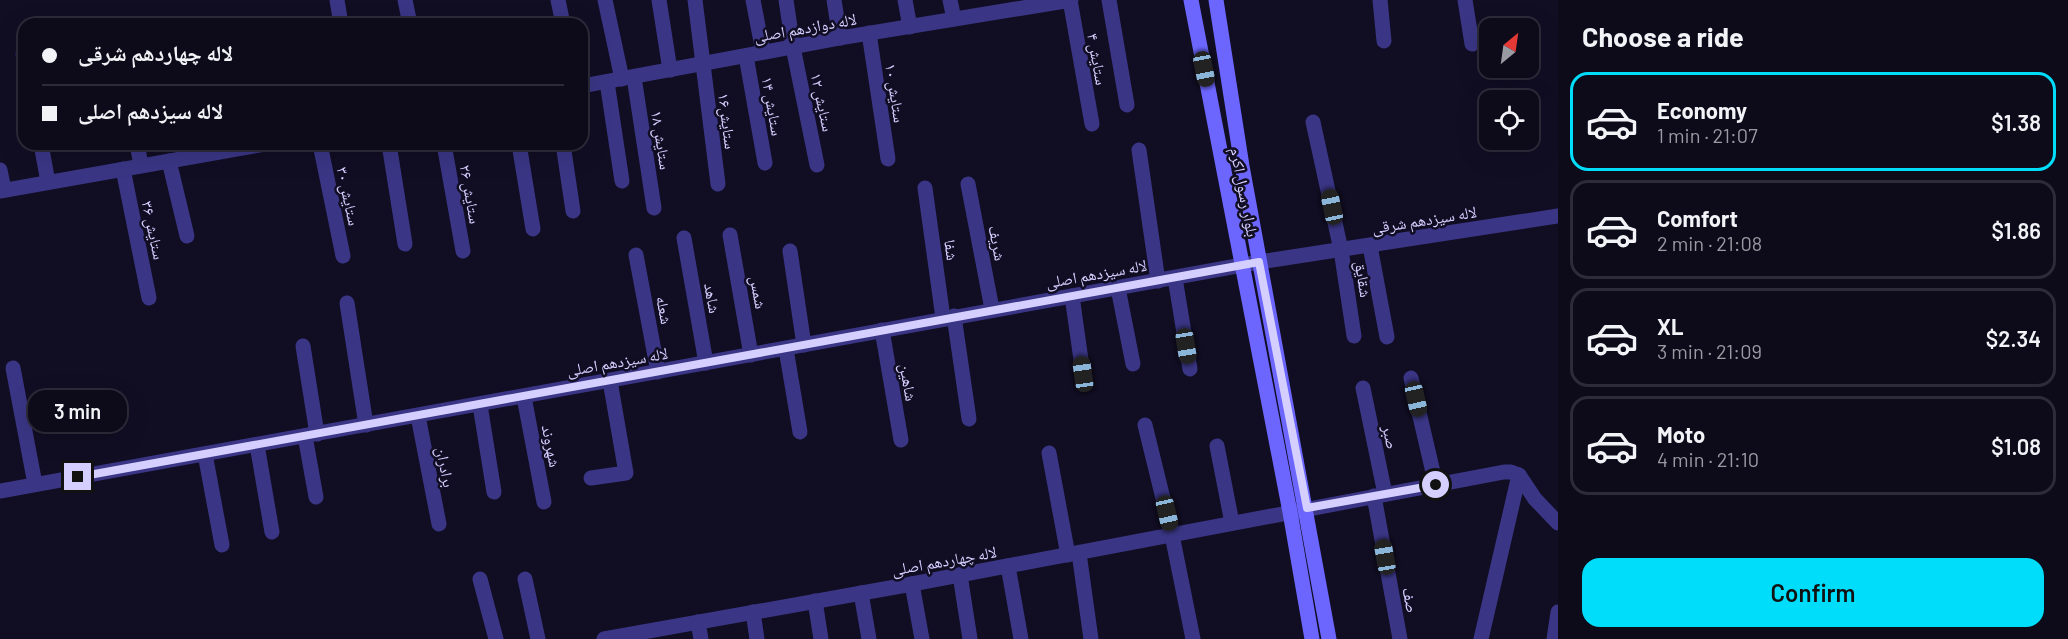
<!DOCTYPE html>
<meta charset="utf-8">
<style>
:root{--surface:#0d0a1a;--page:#161323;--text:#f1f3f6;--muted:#9a9aa2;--line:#2d2b39;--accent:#00ddfa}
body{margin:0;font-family:Barlow,"Noto Naskh Arabic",sans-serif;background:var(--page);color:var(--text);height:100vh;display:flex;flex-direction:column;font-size:22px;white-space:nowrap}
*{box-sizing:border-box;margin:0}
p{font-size:20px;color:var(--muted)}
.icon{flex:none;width:33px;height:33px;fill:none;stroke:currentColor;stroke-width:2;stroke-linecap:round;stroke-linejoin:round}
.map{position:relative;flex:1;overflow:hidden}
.details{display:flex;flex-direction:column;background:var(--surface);width:510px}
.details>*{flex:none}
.top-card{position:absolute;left:18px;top:18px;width:570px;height:132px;border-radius:18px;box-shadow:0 6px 24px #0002,0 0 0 2px var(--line);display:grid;align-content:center;height:132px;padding:0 24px;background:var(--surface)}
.needle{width:39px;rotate:29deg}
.tools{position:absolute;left:1479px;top:18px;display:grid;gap:12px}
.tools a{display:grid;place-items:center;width:60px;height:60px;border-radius:12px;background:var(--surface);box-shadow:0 6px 24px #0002,0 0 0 2px var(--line);font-size:30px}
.end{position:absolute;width:27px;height:27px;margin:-14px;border:8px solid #d5cfff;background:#111;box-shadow:0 0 0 3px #111}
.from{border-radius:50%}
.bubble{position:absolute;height:42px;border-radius:18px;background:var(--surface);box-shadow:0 6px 24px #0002,0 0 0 2px var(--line);font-size:20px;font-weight:600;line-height:42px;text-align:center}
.car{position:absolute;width:18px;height:36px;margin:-18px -9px;border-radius:8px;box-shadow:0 0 4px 2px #0007;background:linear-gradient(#222 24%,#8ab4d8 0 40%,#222 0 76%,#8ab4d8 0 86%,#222 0)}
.top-card b{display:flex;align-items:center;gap:21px;height:57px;font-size:22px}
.top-card b+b{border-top:2px solid var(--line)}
.top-card i{width:15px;height:15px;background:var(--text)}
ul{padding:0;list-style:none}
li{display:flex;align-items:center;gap:18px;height:99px;margin:0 12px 9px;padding:0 12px;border:3px solid var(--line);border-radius:18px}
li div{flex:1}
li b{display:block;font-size:22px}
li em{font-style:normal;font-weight:600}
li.current{border-color:var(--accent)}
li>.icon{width:54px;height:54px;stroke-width:1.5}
h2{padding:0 24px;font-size:27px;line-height:72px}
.button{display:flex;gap:12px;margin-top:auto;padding:12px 24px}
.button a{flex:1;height:69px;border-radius:18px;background:var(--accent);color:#111;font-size:24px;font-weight:600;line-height:69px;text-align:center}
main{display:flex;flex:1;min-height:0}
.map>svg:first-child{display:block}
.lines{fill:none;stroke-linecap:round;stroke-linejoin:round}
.street{stroke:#3a3685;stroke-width:15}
.secondary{stroke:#6c66ff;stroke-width:15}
.route{stroke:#d5cfff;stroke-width:8}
.labels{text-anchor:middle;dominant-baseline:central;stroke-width:5;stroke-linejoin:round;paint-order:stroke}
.street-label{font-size:16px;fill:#d5cfff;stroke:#110d23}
</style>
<main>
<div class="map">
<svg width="1558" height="639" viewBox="0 0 1558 639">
<rect width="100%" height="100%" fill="#110d23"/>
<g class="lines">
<g class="street">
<path d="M337,0l4,24"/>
<path d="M405,0l5,24"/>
<path d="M558,0l5,24"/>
<path d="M605,0l17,79"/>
<path d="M659,0l11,70"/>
<path d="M695,0l23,184"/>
<path d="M753,0l10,52"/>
<path d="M786,0l7,47 24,118"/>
<path d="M834,0l6,38"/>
<path d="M905,0l5,27"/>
<path d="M950,0l4,19"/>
<path d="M1070,0l22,124"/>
<path d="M1109,0l18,105"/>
<path d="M1380,0l4,41"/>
<path d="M1465,0l7,44"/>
<path d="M869,33l19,126"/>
<path d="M23,54l1,6"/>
<path d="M746,56l19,107"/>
<path d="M634,77l20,131"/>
<path d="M607,82l15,99"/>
<path d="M582,86l258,-48 231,-38"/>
<path d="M1313,122l28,128 13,86"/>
<path d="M41,144l7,38"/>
<path d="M137,144l4,21"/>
<path d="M320,144l23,112"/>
<path d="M389,144l16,100"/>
<path d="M444,144l19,107"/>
<path d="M519,144l14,85"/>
<path d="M563,144l10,67"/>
<path d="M1139,150l19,131"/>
<path d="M169,161l18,75"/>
<path d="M123,169l26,129"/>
<path d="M0,170l4,20"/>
<path d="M968,184l24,125"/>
<path d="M925,188l18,130"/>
<path d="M0,191l265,-47"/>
<path d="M730,235l21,120"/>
<path d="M684,238l22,125"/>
<path d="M1370,246l17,91"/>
<path d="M790,251l14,94"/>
<path d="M636,255l22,117"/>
<path d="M1175,278l15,91"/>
<path d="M1118,288l15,76"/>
<path d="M1072,296l11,78"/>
<path d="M347,303l19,122"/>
<path d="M954,316l15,103"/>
<path d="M882,330l19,110"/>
<path d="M303,346l14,88"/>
<path d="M786,349l14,83"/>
<path d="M13,368l22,116"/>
<path d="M1411,378l25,107"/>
<path d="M1363,388l22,106"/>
<path d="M524,397l20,105"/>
<path d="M480,405l14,87"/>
<path d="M418,416l21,108"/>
<path d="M1145,425l27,110 21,104"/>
<path d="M305,436l11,61"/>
<path d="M257,445l15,87"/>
<path d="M1217,446l15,77"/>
<path d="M1049,453l19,102"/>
<path d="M205,454l17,91"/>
<path d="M591,478l35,-5 -16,-92"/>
<path d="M0,491l1259,-229 299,-46"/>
<path d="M1374,496l26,143"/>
<path d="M1079,553l12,86"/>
<path d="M1008,566l13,73"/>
<path d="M960,575l10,64"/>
<path d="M480,579l16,60"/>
<path d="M525,579l13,60"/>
<path d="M912,584l10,55"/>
<path d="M861,593l8,46"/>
<path d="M815,601l6,38"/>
<path d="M753,612l4,27"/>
<path d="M698,622l3,17"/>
<path d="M604,639l308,-55 592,-112h7l8,3 16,24 23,24"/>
<path d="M1481,639l38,-164"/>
<path d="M1554,639l4,-27"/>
</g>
<g class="secondary">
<path d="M1191,0l99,512 22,127"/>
<path d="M1216,0l26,166 87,473"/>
</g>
</g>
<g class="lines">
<path class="route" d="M78,477l1181,-215 48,246 129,-23"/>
</g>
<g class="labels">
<g class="street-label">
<text transform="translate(805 27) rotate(-10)">لاله دوازدهم اصلی</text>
<text transform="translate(1098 59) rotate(80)">ستایش ۴</text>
<text transform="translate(896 93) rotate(81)">ستایش ۱۰</text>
<text transform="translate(823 102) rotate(78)">ستایش ۱۲</text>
<text transform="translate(773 106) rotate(80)">ستایش ۱۴</text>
<text transform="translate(728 121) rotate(83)">ستایش۱۶</text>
<text transform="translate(662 140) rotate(81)">ستایش ۱۸</text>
<text transform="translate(1245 192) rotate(79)">بلوار رسول اکرم</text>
<text transform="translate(471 194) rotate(80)">ستایش ۲۶</text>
<text transform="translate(349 196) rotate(78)">ستایش ۳۰</text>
<text transform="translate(1424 219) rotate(-9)">لاله سیزدهم شرقی</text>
<text transform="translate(154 230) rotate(78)">ستایش ۳۶</text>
<text transform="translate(998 243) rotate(79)">شریف</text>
<text transform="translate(952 250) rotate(82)">شفا</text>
<text transform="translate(1096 273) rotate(-10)">لاله سیزدهم اصلی</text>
<text transform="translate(1364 279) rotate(81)">شقایق</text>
<text transform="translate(759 292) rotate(80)">شمس</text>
<text transform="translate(713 298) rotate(80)">شاهد</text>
<text transform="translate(665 310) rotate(79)">شعله</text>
<text transform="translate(617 361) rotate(-10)">لاله سیزدهم اصلی</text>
<text transform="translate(909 382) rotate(80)">شاهین</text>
<text transform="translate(1391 437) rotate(78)">صبر</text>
<text transform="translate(552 446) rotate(79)">شهروند</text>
<text transform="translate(446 467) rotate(79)">برادران</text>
<text transform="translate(944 560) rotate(-10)">لاله چهاردهم اصلی</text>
<text transform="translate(1411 600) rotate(80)">صف</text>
</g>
</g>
</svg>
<div class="tools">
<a><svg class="needle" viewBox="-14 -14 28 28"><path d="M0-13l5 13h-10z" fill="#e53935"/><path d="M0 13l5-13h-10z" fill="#9a9aa2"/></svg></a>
<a><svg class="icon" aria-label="locate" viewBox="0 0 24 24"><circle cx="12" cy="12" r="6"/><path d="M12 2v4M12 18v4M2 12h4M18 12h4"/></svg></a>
</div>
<i class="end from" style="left:1436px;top:485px"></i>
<i class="end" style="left:78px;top:477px"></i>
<div class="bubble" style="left:28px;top:390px;width:99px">3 min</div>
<i class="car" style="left:1204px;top:69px;rotate:169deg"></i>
<i class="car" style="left:1332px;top:207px;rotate:348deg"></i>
<i class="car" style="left:1186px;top:346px;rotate:171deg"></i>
<i class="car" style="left:1083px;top:374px;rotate:352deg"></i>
<i class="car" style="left:1416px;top:399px;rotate:167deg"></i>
<i class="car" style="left:1167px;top:513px;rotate:167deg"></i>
<i class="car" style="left:1385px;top:557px;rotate:350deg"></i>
<div class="top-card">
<b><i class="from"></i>لاله چهاردهم شرقی</b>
<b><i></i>لاله سیزدهم اصلی</b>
</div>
</div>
<section class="details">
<h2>Choose a ride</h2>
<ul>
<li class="current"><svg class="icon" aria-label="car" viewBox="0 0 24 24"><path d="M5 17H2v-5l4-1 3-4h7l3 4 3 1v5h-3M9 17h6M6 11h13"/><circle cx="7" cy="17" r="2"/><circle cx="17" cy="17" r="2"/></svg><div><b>Economy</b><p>1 min · 21:07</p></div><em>$1.38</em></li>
<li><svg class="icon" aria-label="car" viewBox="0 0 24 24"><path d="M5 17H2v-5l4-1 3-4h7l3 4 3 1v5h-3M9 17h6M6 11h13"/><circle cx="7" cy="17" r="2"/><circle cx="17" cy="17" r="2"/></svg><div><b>Comfort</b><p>2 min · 21:08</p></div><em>$1.86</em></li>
<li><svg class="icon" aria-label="car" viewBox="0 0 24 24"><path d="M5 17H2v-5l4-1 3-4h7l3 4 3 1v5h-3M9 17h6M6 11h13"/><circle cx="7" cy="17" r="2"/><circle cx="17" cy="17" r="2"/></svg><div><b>XL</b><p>3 min · 21:09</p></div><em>$2.34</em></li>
<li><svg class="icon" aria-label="car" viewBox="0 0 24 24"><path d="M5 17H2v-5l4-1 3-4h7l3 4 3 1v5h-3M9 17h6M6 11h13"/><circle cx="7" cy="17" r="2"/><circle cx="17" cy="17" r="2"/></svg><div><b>Moto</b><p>4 min · 21:10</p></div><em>$1.08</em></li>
</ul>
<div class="button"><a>Confirm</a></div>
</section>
</main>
